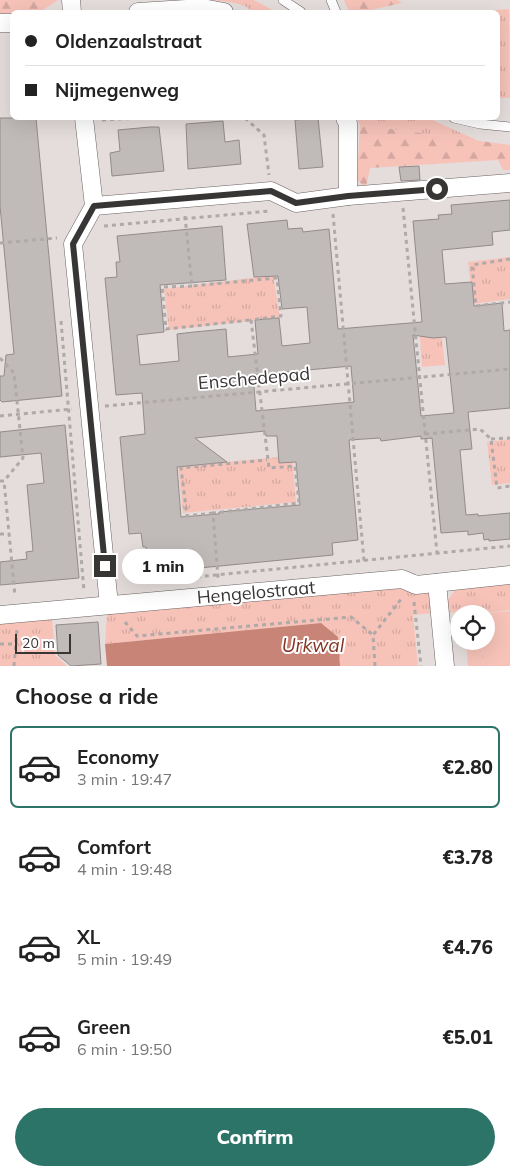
<!DOCTYPE html>
<meta charset="utf-8">
<style>
:root{--surface:#fff;--page:#f6f6f6;--text:#222;--muted:#767676;--line:#e0e0e0;--accent:#2c7368}
body{margin:0;font-family:Mulish,sans-serif;background:var(--page);color:var(--text);height:100vh;display:flex;flex-direction:column;font-size:19px;white-space:nowrap}
*{box-sizing:border-box;margin:0}
p{font-size:16px;color:var(--muted)}
.icon{flex:none;width:28px;height:28px;fill:none;stroke:currentColor;stroke-width:2;stroke-linecap:round;stroke-linejoin:round}
.map{position:relative;height:666px;overflow:hidden}
.side{display:flex;flex-direction:column;background:var(--surface);flex:1}
.side>*{flex:none}
.guide{position:absolute;left:10px;top:10px;width:490px;height:110px;border-radius:8px;box-shadow:0 5px 20px #0002;display:grid;align-content:center;height:110px;padding:0 15px;background:var(--surface)}
.buttons{position:absolute;left:450px;top:605px;display:grid;gap:10px}
.buttons a{display:grid;place-items:center;width:45px;height:45px;border-radius:50%;background:var(--surface);box-shadow:0 5px 20px #0002;font-size:25px}
.scale{position:absolute;left:15px;bottom:12px;width:56px;box-sizing:border-box;padding-left:5px;border:2px solid #383535;border-top:0;font-size:14px;line-height:18px;white-space:nowrap;color:#383535;-webkit-text-stroke:4px #fff;paint-order:stroke}
.end{position:absolute;width:22px;height:22px;margin:-11px;border:6px solid #383535;background:#fff;box-shadow:0 0 0 2px #fff}
.from{border-radius:50%}
.bubble{position:absolute;height:35px;border-radius:18px;background:var(--surface);box-shadow:0 5px 20px #0002;font-size:16px;font-weight:800;line-height:35px;text-align:center}
.guide b{display:flex;align-items:center;gap:18px;height:48px;font-size:19px}
.guide b+b{border-top:1px solid var(--line)}
.guide i{width:12px;height:12px;background:var(--text)}
ul{padding:0;list-style:none}
li{display:flex;align-items:center;gap:15px;height:82px;margin:0 10px 8px;padding:0 5px;border:2px solid transparent;border-radius:8px}
li div{flex:1}
li b{display:block;font-size:19px}
li em{font-style:normal;font-weight:800}
li.selected{border-color:var(--accent)}
li>.icon{width:45px;height:45px;stroke-width:1.5}
h2{padding:0 15px;font-size:22px;line-height:60px}
.primary-button{display:flex;gap:10px;margin-top:auto;padding:10px 15px}
.primary-button a{flex:1;height:58px;border-radius:30px;background:var(--accent);color:#fff;font-size:20px;font-weight:800;line-height:58px;text-align:center}
.map>svg:first-child{display:block}
.grass{fill:url(#grass-tufts)}
.forest{fill:url(#forest-firs)}
.pitch{fill:#f7c3b9}
.water{fill:#c88477}
.building{fill:#c0bab8;stroke:#928b8a;fill-rule:evenodd}
.lines{fill:none;stroke-linecap:round;stroke-linejoin:round}
.service-casing{stroke:#6a6463;stroke-width:10}
.minor-casing{stroke:#6a6463;stroke-width:19}
.path{stroke:#afa9a8;stroke-width:3;stroke-dasharray:4 4;stroke-linecap:butt}
.service{stroke:#fff;stroke-width:9}
.minor{stroke:#fff;stroke-width:18}
.route{stroke:#383535;stroke-width:6}
.labels{text-anchor:middle;dominant-baseline:central;stroke-width:4;stroke-linejoin:round;paint-order:stroke}
.street-label{font-size:18px;fill:#383535;stroke:#fff}
.water-label{font-size:19px;font-style:italic;fill:#853324;stroke:#fff}
</style>
<div class="map">
<svg width="510" height="666" viewBox="0 0 510 666">
<defs>
<pattern id="grass-tufts" width="24" height="20" patternUnits="userSpaceOnUse" patternTransform="scale(1.25)"><rect width="24" height="20" fill="#f7c3b9"/><path d="M3 7l-1-3M5 7V3M7 7l1-3M15 17l-1-3M17 17v-4M19 17l1-3" fill="none" stroke="#d4a8a0"/></pattern>
<pattern id="forest-firs" width="22" height="20" patternUnits="userSpaceOnUse" patternTransform="scale(1.25)"><rect width="22" height="20" fill="#f7c3b9"/><path d="M5 1l3.5 6h-7zM16 11l3.5 6h-7z" fill="#d4a8a0"/></pattern>
</defs>
<rect width="100%" height="100%" fill="#e4dddb"/>
<g class="grass">
<path d="M180,0h74l22,12h-23l-8,-6 -10,-3 -23,-3z"/>
<path d="M509,9l1,89h-12v-86h-29z"/>
<path d="M357,118h71l51,23 -119,-16z"/>
<path d="M510,257v42l-37,5 -5,-42z"/>
<path d="M273,275l7,43 -111,12 -5,-41z"/>
<path d="M440,322l5,43 -23,2 -3,-44z"/>
<path d="M510,439v44l-18,2 -5,-43z"/>
<path d="M292,456l4,46 -113,11 -5,-47z"/>
<path d="M510,584v26l-32,4h-15l-1,-3 -15,2 -1,-11 10,-13z"/>
<path d="M402,587l26,3 4,23 -19,2 5,51h-78l-2,-29 -18,-14 -215,21 2,-32z"/>
<path d="M52,618l3,37 12,11h-67v-42z"/>
<path d="M466,641h15l3,25h-16z"/>
</g>
<g class="forest">
<path d="M0,0h58l-15,10 -43,4z"/>
<path d="M344,0h54l4,3 -41,9h-12z"/>
<path d="M360,125l150,20v25h-7l-5,-10 -128,8 -4,20 -9,-8z"/>
</g>
<path class="pitch" d="M510,611v55h-26l-3,-25h5v-27h-8z"/>
<path class="water" d="M321,623l17,14 2,29h-233l-2,-22z"/>
<g class="building">
<path d="M0,118h36l26,278 -60,6 -2,-2v-24h4l2,-21 8,-1 -14,-148z"/>
<path d="M318,118l5,49 -24,2 -4,-49z"/>
<path d="M223,121l2,21 14,-2 2,24 -53,5 -2,-45z"/>
<path d="M150,127h9l5,44 -52,5 -2,-23 10,-2 -2,-21z"/>
<path d="M419,166l1,14 -19,1 -2,-14z"/>
<path d="M510,200v30l-18,2 1,13 -51,5 3,34 27,-2 2,24 28,-3 2,28 6,-1v78l-42,4 4,37 -12,1 6,65 12,-1v2l32,-3v26l-21,2v-2l-5,1 -1,-7 -15,2v-4l-27,2 -9,-95 -11,1v-3l-40,5 -1,-3 -31,2 9,100 -26,3 1,12 -185,18 -2,-26h-3l-2,-14 -12,1 -9,-97 25,-3 -3,-41 -26,2 -11,-117 12,-1 -1,-15h4l-3,-26 105,-10 4,54 -66,5 4,47 -27,3 3,30 39,-4 -2,-27 17,-2 32,-3 2,28 30,-3 -3,-34 24,-2 3,28 28,-3 -3,-36 -25,2 -4,-33 -24,1 -7,-53 40,-4 1,9 14,-1 1,4 26,-3 9,100 84,-7 -9,-101 26,-2 -1,-4 14,-1 -1,-9zM413,335l20,3 13,-1 8,76 -33,3zM351,366l3,36 -98,9 -3,-36zM265,431l1,5h11l2,27 17,-1 4,43 -81,7v2l-38,3 -4,-50 50,-5 -32,-24z"/>
<path d="M65,425l14,153 -79,7v-23l27,-3 -1,-7 7,-1 -6,-66 17,-2 -3,-30 -41,4v-25z"/>
<path d="M98,622l3,42 -30,2 -13,-11 -2,-30z"/>
</g>
<g class="lines">
<g class="service-casing">
<g id="service">
<path d="M283,0l18,12"/>
<path d="M331,0l5,12"/>
<path d="M454,118l26,6 30,3"/>
</g>
</g>
<g class="minor-casing">
<g id="minor">
<path d="M71,0l1,12"/>
<path d="M138,12l64,-4 22,4"/>
<path d="M0,23h12"/>
<path d="M84,118l10,88 -21,38 36,361"/>
<path d="M345,118l3,5v73"/>
<path d="M94,206l177,-15 25,12 52,-7 162,-13"/>
<path d="M437,583l8,83"/>
<path d="M0,615l402,-36 14,6 94,-10"/>
</g>
</g>
<g class="path">
<path d="M245,118l19,17 5,40"/>
<path d="M102,120l35,-2"/>
<path d="M403,208l34,345"/>
<path d="M333,214l31,347"/>
<path d="M185,216l7,70 85,-8 4,38 -30,4 18,148 26,-2 4,37 -86,10 5,65"/>
<path d="M104,226l166,-15"/>
<path d="M0,243l57,-5"/>
<path d="M510,259l-38,6 4,41 34,-4"/>
<path d="M192,286l-30,1 4,42 85,-9"/>
<path d="M61,321l23,270"/>
<path d="M0,358l14,15 9,85 -19,23"/>
<path d="M105,406l405,-37"/>
<path d="M0,416l72,-7"/>
<path d="M425,434l55,-5 11,10 6,49 13,-2"/>
<path d="M491,439l19,-1"/>
<path d="M0,481h4l11,115"/>
<path d="M213,513l-26,3 -6,-48 86,-8"/>
<path d="M0,534h9"/>
<path d="M165,580l345,-34"/>
<path d="M414,602l7,64"/>
<path d="M125,622l12,14 214,-19 22,18"/>
<path d="M0,644h17"/>
<path d="M14,666l3,-37"/>
<path d="M375,666l-2,-31 29,-37"/>
</g>
<use href="#service" class="service"/>
<use href="#minor" class="minor"/>
</g>
<g class="lines">
<path class="route" d="M105,566l-32,-322 21,-38 177,-15 25,12 52,-7 89,-7"/>
</g>
<g class="labels">
<g class="street-label">
<text transform="translate(254 378) rotate(-5)">Enschedepad</text>
<text transform="translate(256 592) rotate(-5)">Hengelostraat</text>
</g>
<g class="water-label">
<text x="313" y="645">Urkwal</text>
</g>
</g>
</svg>
<div class="buttons">
<a><svg class="icon" aria-label="locate" viewBox="0 0 24 24"><circle cx="12" cy="12" r="6"/><path d="M12 2v4M12 18v4M2 12h4M18 12h4"/></svg></a>
</div>
<div class="scale">20 m</div>
<i class="end from" style="left:437px;top:189px"></i>
<i class="end" style="left:105px;top:566px"></i>
<div class="bubble" style="left:122px;top:549px;width:82px">1 min</div>
<div class="guide">
<b><i class="from"></i>Oldenzaalstraat</b>
<b><i></i>Nijmegenweg</b>
</div>
</div>
<section class="side">
<h2>Choose a ride</h2>
<ul>
<li class="selected"><svg class="icon" aria-label="car" viewBox="0 0 24 24"><path d="M5 17H2v-5l4-1 3-4h7l3 4 3 1v5h-3M9 17h6M6 11h13"/><circle cx="7" cy="17" r="2"/><circle cx="17" cy="17" r="2"/></svg><div><b>Economy</b><p>3 min · 19:47</p></div><em>€2.80</em></li>
<li><svg class="icon" aria-label="car" viewBox="0 0 24 24"><path d="M5 17H2v-5l4-1 3-4h7l3 4 3 1v5h-3M9 17h6M6 11h13"/><circle cx="7" cy="17" r="2"/><circle cx="17" cy="17" r="2"/></svg><div><b>Comfort</b><p>4 min · 19:48</p></div><em>€3.78</em></li>
<li><svg class="icon" aria-label="car" viewBox="0 0 24 24"><path d="M5 17H2v-5l4-1 3-4h7l3 4 3 1v5h-3M9 17h6M6 11h13"/><circle cx="7" cy="17" r="2"/><circle cx="17" cy="17" r="2"/></svg><div><b>XL</b><p>5 min · 19:49</p></div><em>€4.76</em></li>
<li><svg class="icon" aria-label="car" viewBox="0 0 24 24"><path d="M5 17H2v-5l4-1 3-4h7l3 4 3 1v5h-3M9 17h6M6 11h13"/><circle cx="7" cy="17" r="2"/><circle cx="17" cy="17" r="2"/></svg><div><b>Green</b><p>6 min · 19:50</p></div><em>€5.01</em></li>
</ul>
<div class="primary-button"><a>Confirm</a></div>
</section>
